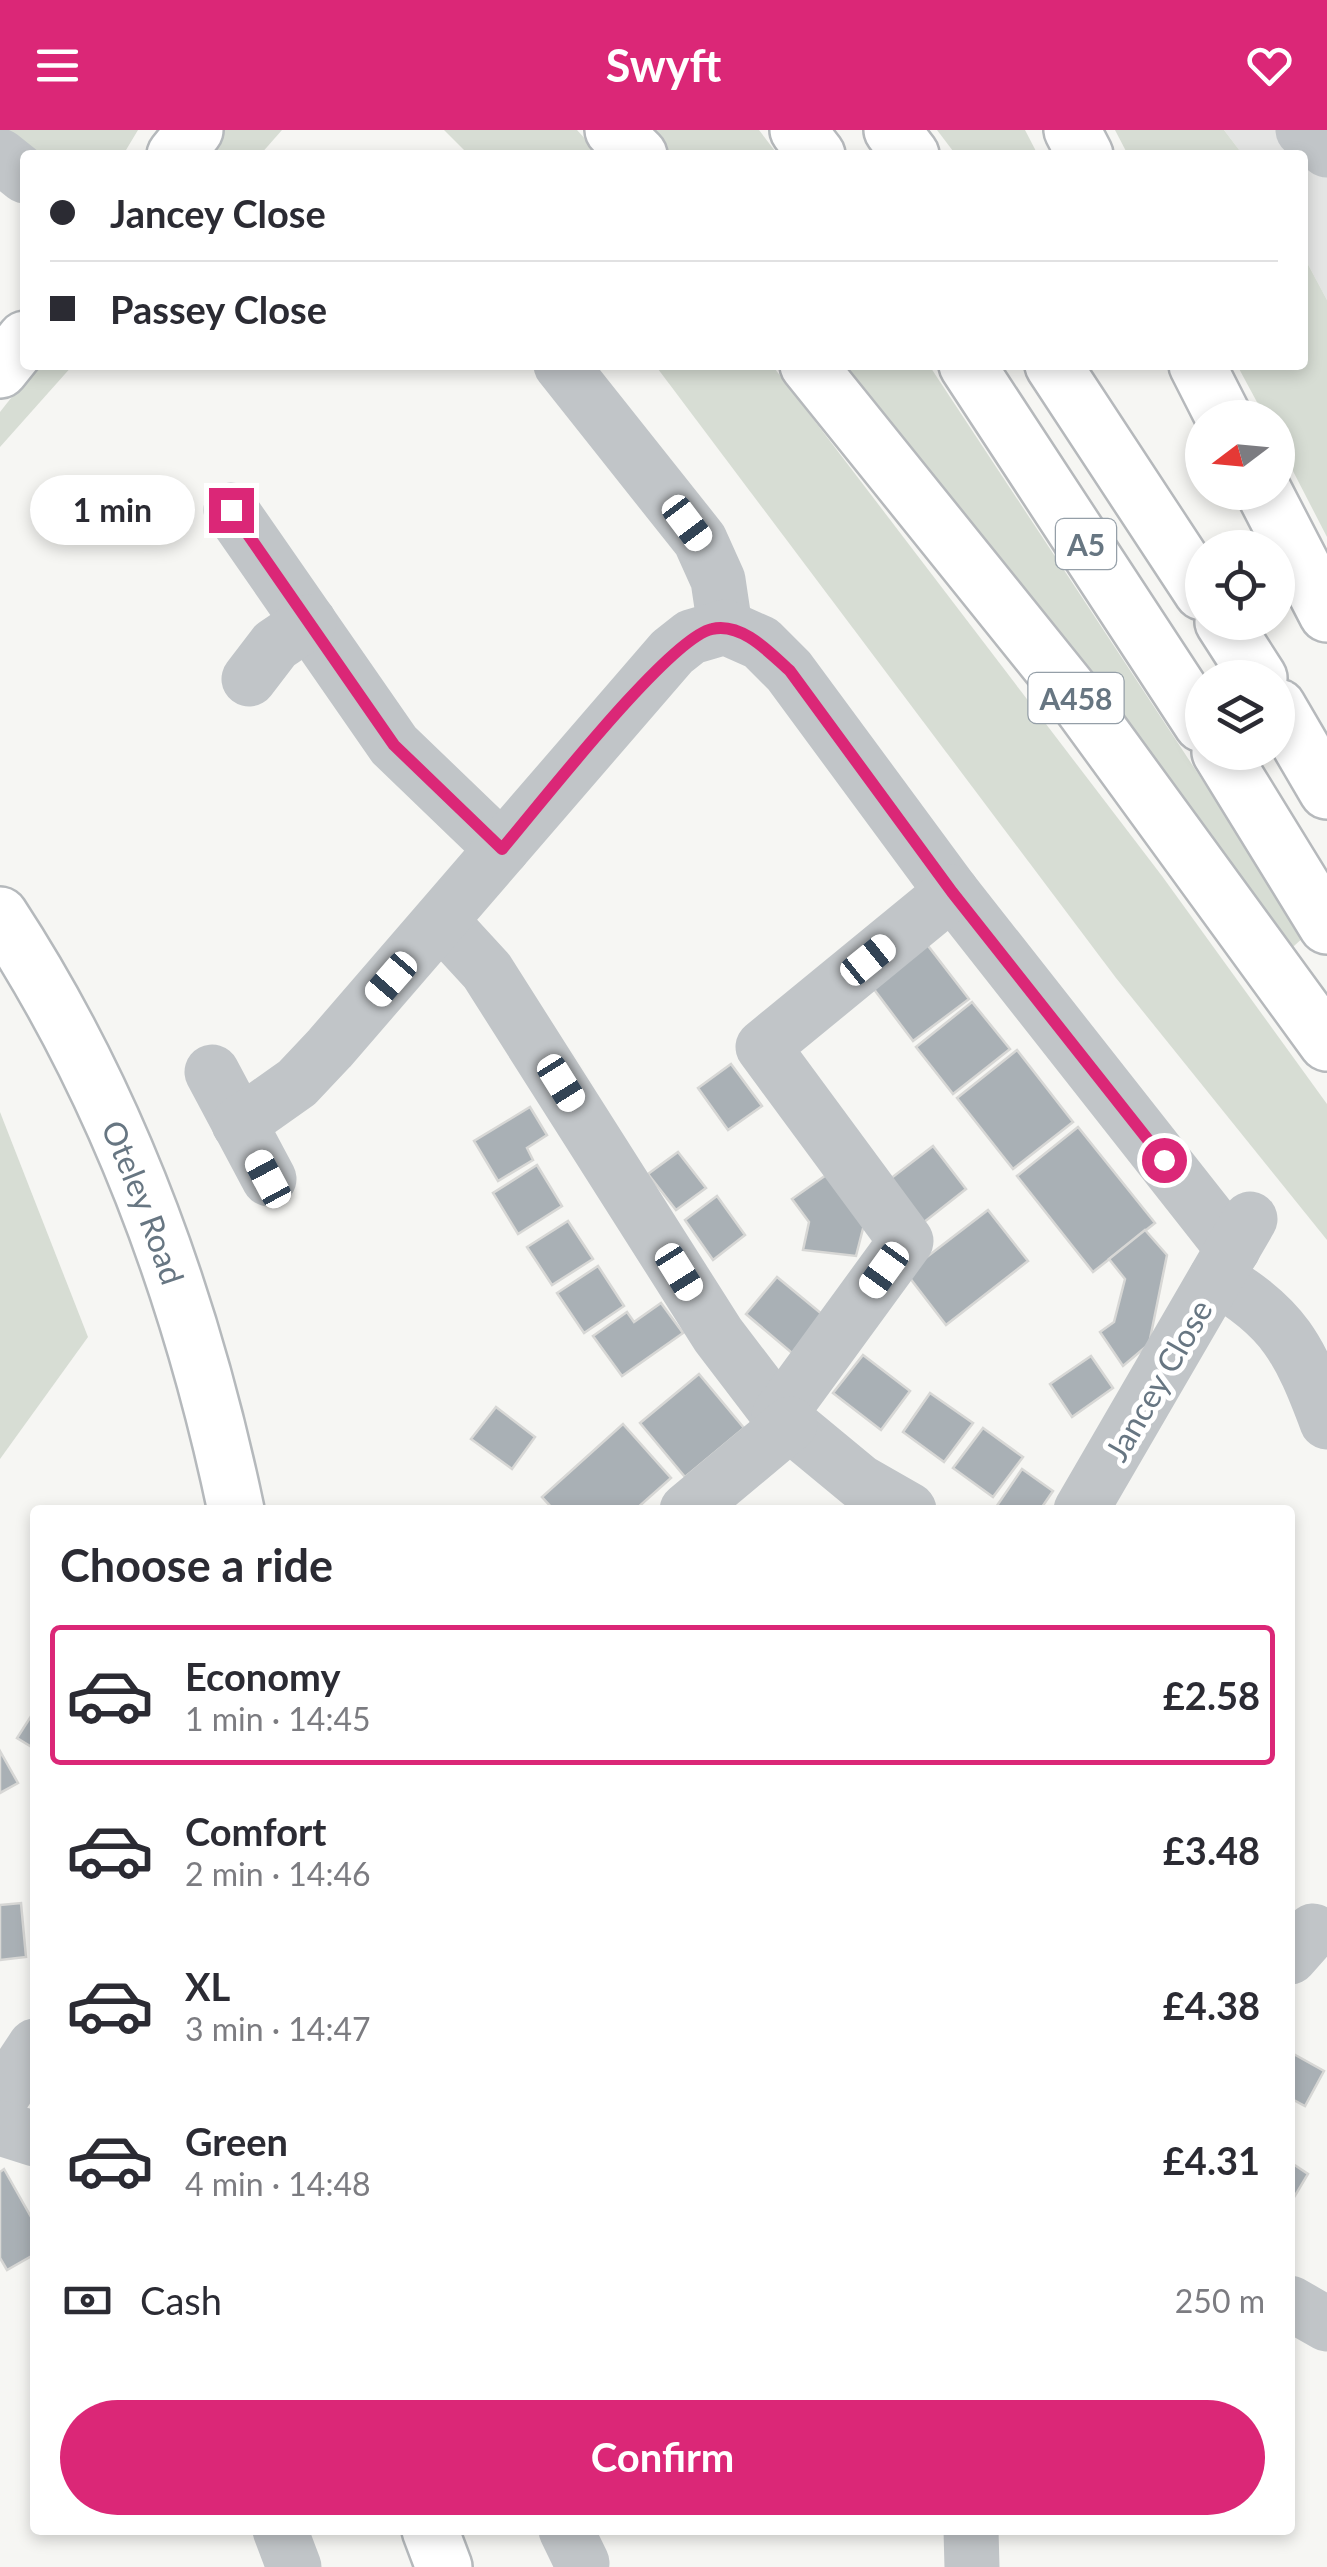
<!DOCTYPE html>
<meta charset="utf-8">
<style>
:root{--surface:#fff;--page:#f2f2f3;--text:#2b2b33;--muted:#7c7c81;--line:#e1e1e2;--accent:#db2777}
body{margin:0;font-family:Lato,sans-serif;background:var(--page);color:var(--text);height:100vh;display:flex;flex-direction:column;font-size:38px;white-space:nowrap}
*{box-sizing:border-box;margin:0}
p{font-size:32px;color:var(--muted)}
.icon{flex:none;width:55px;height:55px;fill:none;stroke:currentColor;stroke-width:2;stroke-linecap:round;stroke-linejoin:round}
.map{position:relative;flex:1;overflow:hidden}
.details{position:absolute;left:30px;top:1375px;width:1265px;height:1030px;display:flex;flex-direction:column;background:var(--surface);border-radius:10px;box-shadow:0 5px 15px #0003}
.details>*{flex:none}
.guide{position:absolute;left:20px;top:20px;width:1288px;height:220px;border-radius:10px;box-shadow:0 5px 15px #0003;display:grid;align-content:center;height:220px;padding:0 30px;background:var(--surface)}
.needle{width:65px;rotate:254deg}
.fabs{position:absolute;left:1185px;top:270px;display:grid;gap:20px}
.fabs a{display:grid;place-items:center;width:110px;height:110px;border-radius:50%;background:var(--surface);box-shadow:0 5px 15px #0003;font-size:50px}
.end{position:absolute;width:45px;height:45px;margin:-22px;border:12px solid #db2777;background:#fff;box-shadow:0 0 0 5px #fff}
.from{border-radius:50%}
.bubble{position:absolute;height:70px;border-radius:35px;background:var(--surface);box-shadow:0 5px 15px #0003;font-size:32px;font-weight:700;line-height:70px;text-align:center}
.car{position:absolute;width:30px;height:60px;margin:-30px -15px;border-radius:12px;box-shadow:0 0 8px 2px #0007;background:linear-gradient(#fff 24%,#345 0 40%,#fff 0 76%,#345 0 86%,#fff 0)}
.guide b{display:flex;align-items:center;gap:35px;height:95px;font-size:38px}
.guide b+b{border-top:2px solid var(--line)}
.guide i{width:25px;height:25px;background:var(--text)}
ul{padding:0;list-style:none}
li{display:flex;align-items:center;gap:30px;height:140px;margin:0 20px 15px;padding:0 10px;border:5px solid transparent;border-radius:10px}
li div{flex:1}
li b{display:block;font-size:38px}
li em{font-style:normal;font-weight:700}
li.on{border-color:var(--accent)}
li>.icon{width:90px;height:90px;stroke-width:1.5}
h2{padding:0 30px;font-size:45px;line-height:120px}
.pay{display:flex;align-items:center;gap:25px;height:110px;padding:0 30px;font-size:38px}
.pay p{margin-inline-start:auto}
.button{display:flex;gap:20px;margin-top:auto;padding:20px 30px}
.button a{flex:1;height:115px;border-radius:60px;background:var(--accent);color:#fff;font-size:40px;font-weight:700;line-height:115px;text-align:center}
header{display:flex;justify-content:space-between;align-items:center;height:130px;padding:0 30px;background:var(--accent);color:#fff;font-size:45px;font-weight:700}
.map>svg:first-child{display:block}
.built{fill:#e4e5e4}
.green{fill:#d7ddd4}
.building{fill:#a9b0b5;stroke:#d7d7d5;stroke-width:2.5}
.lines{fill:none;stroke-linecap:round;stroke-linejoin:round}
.major-casing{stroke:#b5b9bc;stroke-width:60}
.highway-casing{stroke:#b6b9bc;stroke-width:60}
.minor{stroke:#c1c5c8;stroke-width:55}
.major{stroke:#fff;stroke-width:55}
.highway{stroke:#fff;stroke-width:55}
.route{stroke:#db2777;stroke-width:12}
.labels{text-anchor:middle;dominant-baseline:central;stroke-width:10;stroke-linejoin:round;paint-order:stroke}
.shield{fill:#fff;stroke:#959fa8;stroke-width:2.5}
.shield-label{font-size:30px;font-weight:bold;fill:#677682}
.street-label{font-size:32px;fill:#677682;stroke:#fff}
</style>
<header><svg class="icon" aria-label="menu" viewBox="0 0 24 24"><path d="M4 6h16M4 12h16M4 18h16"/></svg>Swyft<svg class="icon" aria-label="heart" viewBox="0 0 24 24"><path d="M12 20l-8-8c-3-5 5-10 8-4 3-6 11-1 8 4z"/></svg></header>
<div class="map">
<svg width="1327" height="2437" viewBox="0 0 1327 2437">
<rect width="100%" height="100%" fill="#f6f6f3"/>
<path class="built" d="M1224,0h103v170l-24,-45 -1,-100h-59z"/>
<g class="green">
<path d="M7,0h131l-15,25h-83z"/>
<path d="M222,0h60l-22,25h-59z"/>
<path d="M444,0h133l23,25h-131z"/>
<path d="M641,0h118l19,25h-113z"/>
<path d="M937,0h88l13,25h-82z"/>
<path d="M1115,0h109l19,25h-115z"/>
<path d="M1303,125l24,45v237l-49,-95v-24l-13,-1 -28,-52h65z"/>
<path d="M37,235h36l-73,82v-35z"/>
<path d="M655,235h117l390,511 165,228v136l-211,-262z"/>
<path d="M840,235h89l376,571 -21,19z"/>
<path d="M0,982l88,225 -88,122z"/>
</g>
<g class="building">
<path d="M922,808l47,61 -56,42 -46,-61z"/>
<path d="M972,872l38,47 -57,45 -37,-47z"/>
<path d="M1017,920l56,72 -60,47 -56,-71z"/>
<path d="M731,934l31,42 -34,24 -30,-42z"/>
<path d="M530,977l17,28 -20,13 6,12 -35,21 -24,-40z"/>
<path d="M1078,997l77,96 -62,49 -76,-96z"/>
<path d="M933,1016l33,43 -52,41 -33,-44z"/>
<path d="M678,1022l28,36 -30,22 -28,-36z"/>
<path d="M537,1035l25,41 -44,28 -25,-41z"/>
<path d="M839,1036l29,43 -12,47 -53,-6 6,-28 -17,-23z"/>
<path d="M717,1066l28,39 -32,25 -28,-40z"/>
<path d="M988,1080l40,51 -82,64 -40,-52z"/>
<path d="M568,1091l25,38 -41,26 -25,-38z"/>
<path d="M1145,1100l22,25 -18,89 -26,22 -23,-34 14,-10 11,-43 -16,-20z"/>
<path d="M598,1136l26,40 -40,27 -27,-40z"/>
<path d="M777,1147l46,38 -31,38 -46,-39z"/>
<path d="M661,1173l22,30 -61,43 -29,-40 34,-24 7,10z"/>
<path d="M863,1225l47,36 -29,39 -48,-37z"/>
<path d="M1091,1226l22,32 -41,29 -22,-33z"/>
<path d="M699,1244l45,54 -59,49 -45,-54z"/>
<path d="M930,1263l43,30 -29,39 -41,-30z"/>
<path d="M496,1277l39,30 -23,32 -41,-30z"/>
<path d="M623,1294l48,54 -36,32h-81l-12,-13z"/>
<path d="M983,1298l40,29 -30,40 -40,-29z"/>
<path d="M1022,1339l31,22 -13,19h-46z"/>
<path d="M35,1580v39l-18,-11z"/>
<path d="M0,1621l18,32 -18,10z"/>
<path d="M21,1773l5,54 -26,3v-55z"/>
<path d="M1290,1922l34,19 -19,35 -15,-8z"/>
<path d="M1290,2032l18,12 -18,30z"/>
<path d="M4,2039l31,55v30l-28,16 -7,-12v-86z"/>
</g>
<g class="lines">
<g class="major-casing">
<g id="major">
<path d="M175,25l20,-25"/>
<path d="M0,240l25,-31"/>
<path id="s1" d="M0,785c118,180 192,386 236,595"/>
<path d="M430,2400l14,37"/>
</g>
</g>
<g class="highway-casing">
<g id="highway">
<path d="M613,0l26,25"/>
<path d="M798,0l19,25"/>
<path d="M892,0l19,25"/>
<path d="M1072,0l13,25"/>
<path d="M808,235l264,328 255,350"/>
<path d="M967,235l235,359"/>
<path d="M1053,235l149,227"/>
<path d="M1197,235l27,53"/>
<path d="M1264,362l63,122"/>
<path d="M1223,492l36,56"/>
<path d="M1278,577l49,84"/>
<path d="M1220,622l107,174"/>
</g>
</g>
<g class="minor">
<path d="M1303,0l24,20"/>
<path d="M0,26l25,20"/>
<path d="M561,235l139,175 18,40 7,47"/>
<path d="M231,380l163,235 108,104"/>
<path d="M249,549l26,-34 34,-23"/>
<path d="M442,792l45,49 231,364 61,80 81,67 49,28"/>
<path d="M212,942l57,107"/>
<path d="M239,994l58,-41 33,-35 342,-396 19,-15 34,-10 36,16 28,28 163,221 281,357"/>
<path d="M1216,1148c68,39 84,72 111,144"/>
<path d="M779,1285l127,-174 -143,-194 189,-155"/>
<path d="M687,1380l103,-86"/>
<path d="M1081,1380l169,-291"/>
<path d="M1290,1827l23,-26"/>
<path d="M0,1969l35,-53"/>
<path d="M0,1998l35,11"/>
<path d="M1290,2173l37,21"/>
<path d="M280,2400l14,37"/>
<path d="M566,2400l16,33"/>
<path d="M971,2400l1,37"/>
</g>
<use href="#major" class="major"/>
<use href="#highway" class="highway"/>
</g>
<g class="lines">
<path class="route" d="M231,380l163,235 108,104c36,-42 167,-211 210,-220 30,-7 58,24 78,42l162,221 212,268"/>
</g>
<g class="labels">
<g class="shield">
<rect x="1056" y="389" width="60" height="50" rx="8"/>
<rect x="1028.5" y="543" width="95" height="50" rx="8"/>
</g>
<g class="shield-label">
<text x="1086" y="414">A5</text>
<text x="1076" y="568">A458</text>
</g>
<g class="street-label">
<text stroke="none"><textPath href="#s1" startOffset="322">Oteley Road</textPath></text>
<text transform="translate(1158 1250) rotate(-60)">Jancey Close</text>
</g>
</g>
</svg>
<div class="fabs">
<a><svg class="needle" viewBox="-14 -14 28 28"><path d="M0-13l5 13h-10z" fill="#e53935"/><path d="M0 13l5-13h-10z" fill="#7c7c81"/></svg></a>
<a><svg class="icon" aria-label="locate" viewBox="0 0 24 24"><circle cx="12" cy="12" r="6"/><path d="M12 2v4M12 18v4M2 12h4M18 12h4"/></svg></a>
<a><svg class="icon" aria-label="layers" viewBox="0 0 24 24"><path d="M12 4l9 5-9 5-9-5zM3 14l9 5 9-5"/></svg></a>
</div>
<i class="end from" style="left:1164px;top:1030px"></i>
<i class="end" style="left:231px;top:380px"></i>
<div class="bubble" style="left:30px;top:345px;width:165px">1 min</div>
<i class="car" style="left:687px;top:393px;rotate:143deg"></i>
<i class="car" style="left:868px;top:830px;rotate:51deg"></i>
<i class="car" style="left:391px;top:849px;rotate:221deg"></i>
<i class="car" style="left:561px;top:953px;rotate:148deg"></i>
<i class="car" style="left:268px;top:1049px;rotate:332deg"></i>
<i class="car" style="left:884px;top:1140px;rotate:216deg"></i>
<i class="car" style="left:679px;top:1142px;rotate:148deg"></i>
<div class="guide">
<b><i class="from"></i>Jancey Close</b>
<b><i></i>Passey Close</b>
</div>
<section class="details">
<h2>Choose a ride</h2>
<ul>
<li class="on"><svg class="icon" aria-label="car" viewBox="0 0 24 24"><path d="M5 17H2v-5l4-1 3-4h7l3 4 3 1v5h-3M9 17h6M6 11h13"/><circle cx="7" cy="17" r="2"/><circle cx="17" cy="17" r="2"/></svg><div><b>Economy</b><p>1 min · 14:45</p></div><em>£2.58</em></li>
<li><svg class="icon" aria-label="car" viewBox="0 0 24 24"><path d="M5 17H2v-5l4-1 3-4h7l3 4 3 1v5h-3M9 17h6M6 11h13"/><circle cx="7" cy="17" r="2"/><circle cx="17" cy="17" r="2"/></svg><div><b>Comfort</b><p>2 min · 14:46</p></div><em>£3.48</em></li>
<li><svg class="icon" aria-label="car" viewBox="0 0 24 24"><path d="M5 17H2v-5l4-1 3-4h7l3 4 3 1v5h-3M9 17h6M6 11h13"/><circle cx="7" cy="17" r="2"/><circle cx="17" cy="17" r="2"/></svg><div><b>XL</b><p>3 min · 14:47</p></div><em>£4.38</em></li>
<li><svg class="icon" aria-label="car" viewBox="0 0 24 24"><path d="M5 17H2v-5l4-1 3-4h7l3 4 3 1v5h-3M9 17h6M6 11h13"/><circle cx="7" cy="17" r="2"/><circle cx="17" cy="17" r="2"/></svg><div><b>Green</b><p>4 min · 14:48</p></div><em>£4.31</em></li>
</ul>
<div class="pay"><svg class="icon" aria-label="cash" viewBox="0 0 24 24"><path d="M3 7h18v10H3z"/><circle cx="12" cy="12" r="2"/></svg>Cash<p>250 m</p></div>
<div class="button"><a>Confirm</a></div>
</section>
</div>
